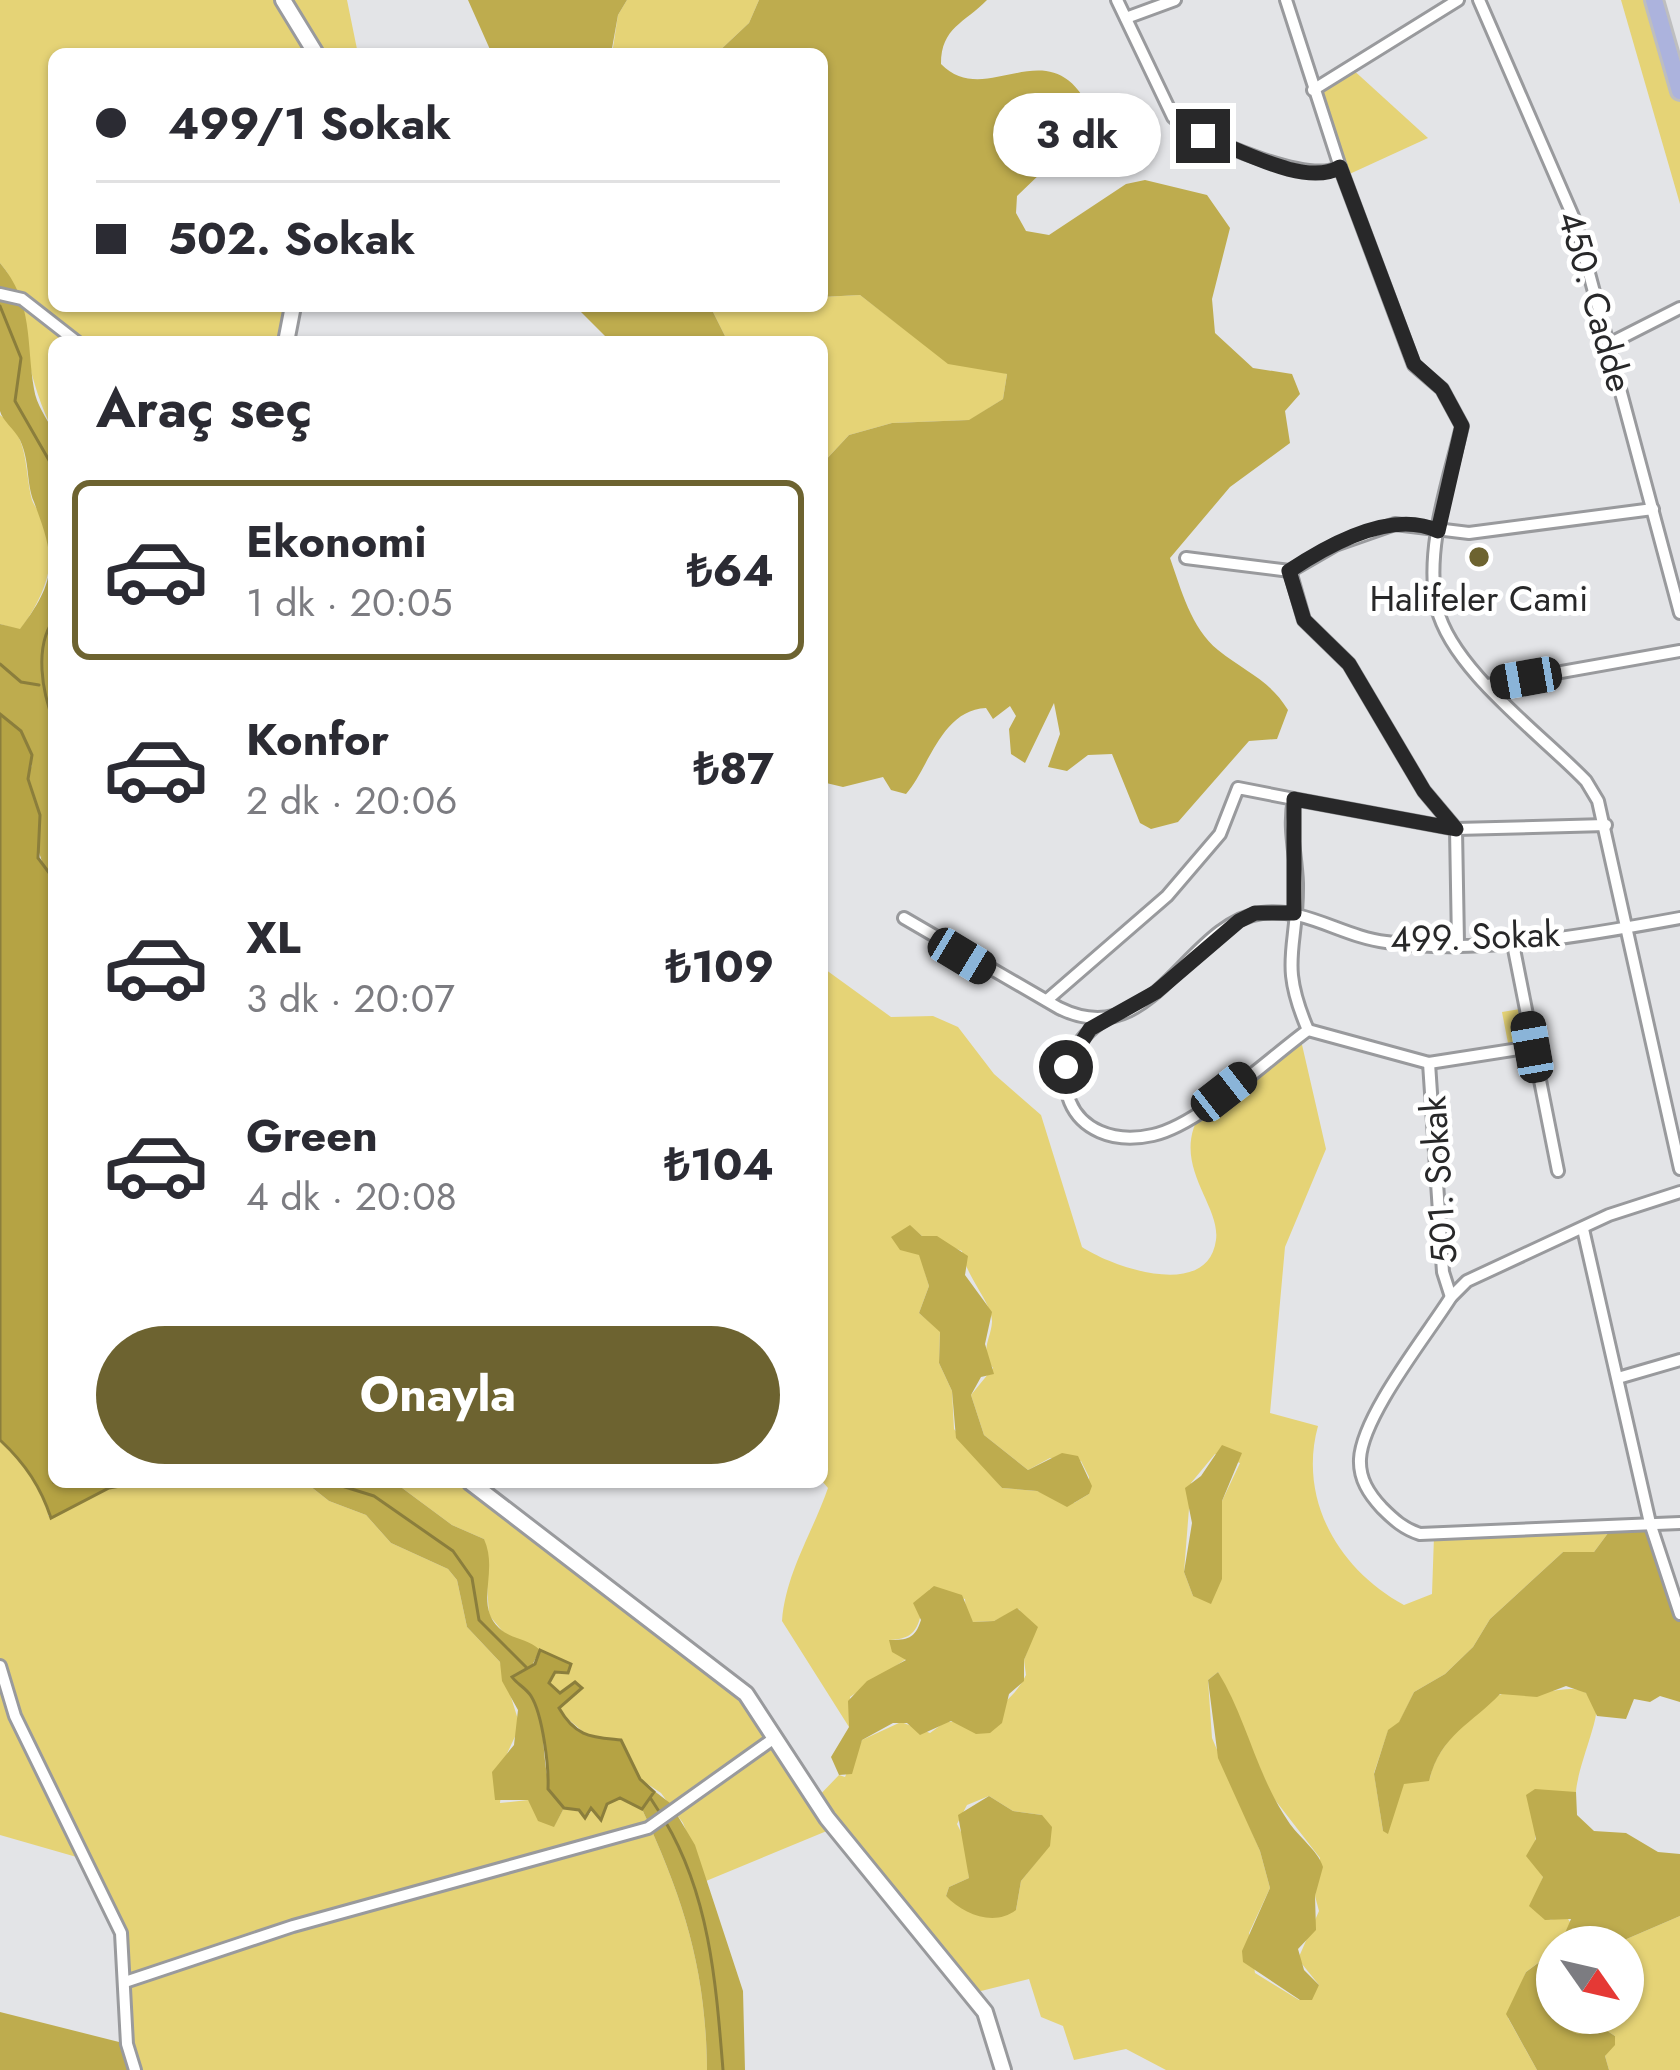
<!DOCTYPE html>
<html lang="tr">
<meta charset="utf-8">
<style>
:root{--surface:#fff;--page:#f7f7f7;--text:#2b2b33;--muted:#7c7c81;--line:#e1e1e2;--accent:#6d6330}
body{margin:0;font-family:Jost,sans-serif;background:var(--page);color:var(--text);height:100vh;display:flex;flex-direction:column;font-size:45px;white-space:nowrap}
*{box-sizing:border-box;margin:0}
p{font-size:39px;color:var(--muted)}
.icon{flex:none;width:66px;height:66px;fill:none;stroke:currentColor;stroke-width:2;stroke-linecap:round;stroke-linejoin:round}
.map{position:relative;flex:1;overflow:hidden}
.sheet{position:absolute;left:48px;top:336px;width:780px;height:1152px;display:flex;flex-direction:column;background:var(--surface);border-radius:18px;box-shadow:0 3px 9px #0004}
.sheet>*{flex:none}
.banner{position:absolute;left:48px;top:48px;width:780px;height:264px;border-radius:18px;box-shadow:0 3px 9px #0004;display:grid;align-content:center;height:264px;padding:0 48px;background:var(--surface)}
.needle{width:78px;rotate:124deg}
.fabs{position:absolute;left:1536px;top:1926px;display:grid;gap:24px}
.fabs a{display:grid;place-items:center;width:108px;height:108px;border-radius:50%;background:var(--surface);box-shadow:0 3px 9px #0004;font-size:60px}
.end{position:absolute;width:54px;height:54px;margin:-27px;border:15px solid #282829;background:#fff;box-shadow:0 0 0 6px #fff}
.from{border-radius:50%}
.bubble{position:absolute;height:84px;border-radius:42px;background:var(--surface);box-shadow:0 3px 9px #0004;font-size:39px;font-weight:700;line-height:84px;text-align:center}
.car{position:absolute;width:36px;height:72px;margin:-36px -18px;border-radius:15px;box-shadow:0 0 9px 3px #0007;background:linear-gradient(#222 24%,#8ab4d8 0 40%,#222 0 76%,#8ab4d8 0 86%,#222 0)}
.banner b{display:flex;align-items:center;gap:42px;height:114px;font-size:45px}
.banner b+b{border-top:3px solid var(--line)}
.banner i{width:30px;height:30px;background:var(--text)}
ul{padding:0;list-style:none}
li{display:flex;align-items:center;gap:36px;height:180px;margin:0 24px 18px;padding:0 24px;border:6px solid transparent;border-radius:18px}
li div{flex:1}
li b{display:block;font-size:45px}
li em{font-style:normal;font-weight:700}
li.current{border-color:var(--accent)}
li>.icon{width:108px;height:108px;stroke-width:1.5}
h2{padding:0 48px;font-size:54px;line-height:144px}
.button{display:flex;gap:24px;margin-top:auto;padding:24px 48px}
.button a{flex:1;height:138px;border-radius:72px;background:var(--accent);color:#fff;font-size:48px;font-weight:700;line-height:138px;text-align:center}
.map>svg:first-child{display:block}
.green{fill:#e5d376;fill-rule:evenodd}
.forest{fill:#beac4e}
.water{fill:#b5a344;stroke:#8b7e3c;stroke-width:3}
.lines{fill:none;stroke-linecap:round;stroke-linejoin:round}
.stream{stroke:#8b7e3c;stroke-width:3}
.minor-casing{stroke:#999a9d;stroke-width:16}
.tertiary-casing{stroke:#999a9d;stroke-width:20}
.primary-casing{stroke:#bebebf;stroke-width:22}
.minor{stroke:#fff;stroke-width:10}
.tertiary{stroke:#fff;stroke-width:14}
.primary{stroke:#acb3dd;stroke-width:16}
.route{stroke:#282829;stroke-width:15}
.poi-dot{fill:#6d6330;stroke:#fff;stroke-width:4.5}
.labels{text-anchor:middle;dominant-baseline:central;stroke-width:10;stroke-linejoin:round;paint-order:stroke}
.street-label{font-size:36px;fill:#282829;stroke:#fff}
.poi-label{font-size:36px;fill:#282829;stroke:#fff}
</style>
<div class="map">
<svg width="1680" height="2070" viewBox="0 0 1680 2070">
<rect width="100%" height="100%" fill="#e3e4e7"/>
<g class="green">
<path d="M0,0h347l11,54h-304v252h239l-7,36h-232v90c-26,-48 -31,-107 -47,-160l-7,-9z"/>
<path d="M627,0h132l-10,23 -33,31h-104l6,-39z"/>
<path d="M1621,0h33l26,91v113z"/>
<path d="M1350,67l78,71 -85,39 -30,-87z"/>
<path d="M860,295l60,46 87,33 -4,25 -33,21 -78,3 -43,12 -27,29v-122h-94l-18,-36h112v-9z"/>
<path d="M0,415c30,21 24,55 32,85 3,8 11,16 14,25 13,38 -4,75 -26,105l-20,-6z"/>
<path d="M822,967l69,50 42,-1 25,11 36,47 47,41 41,132c30,20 126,54 134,-7 5,-37 -50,-78 -12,-132 16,-23 71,-54 96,-72l26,113 -41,98 -15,166 48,13c-20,73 20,143 86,179l28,-11 2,-58 180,-11 -20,27h-31l-73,67 -17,28 -28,27 -31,18 -15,31 -11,8 -14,42 9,58 21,-48 26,-5c3,-26 45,-72 69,-83 12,-5 23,-1 36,-2 21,0 56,-17 61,19 1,11 -19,59 -20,80l-37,1 -11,10c14,25 1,42 15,74l-7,17 14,26 16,-4 6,9 -13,22 -33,25 -18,46 29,52h-371l-40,-21 -52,11 -11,-34 -22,-9 -12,-38 -60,15 -135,-166 -128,53 -23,-58 -22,-30 -21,-14 -19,-39 -27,1 -32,-27 -3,-6 23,-20 -10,-5 -12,10 -12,-10 7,-11 10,2 -3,-13 -58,-28 -15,-18 -5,-76 -32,-14 -58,-43h76l276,212 69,106 24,-25 6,2 17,-37 39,-18 29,11 15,-11c35,0 65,-15 81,-47l-2,-15 9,-24 -14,-27 -25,12 -21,1 -7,-8 -1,-15 -35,-10c-14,25 -4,50 -40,51l16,19 -56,38 -1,30 -67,-106c4,-49 30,-87 46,-133l-6,-7zM910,1226l12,10 40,15c3,25 31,53 30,71 -1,17 -13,29 1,46l-22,27 13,40 44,35 22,-12 31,3 8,16v17l-15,9 -37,-12 -35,-3 -48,-59 -2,-38 -13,-28 1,-32 -21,-18 10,-27 -9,-31 -22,-12zM1215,1454l25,9 -18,38v78l-29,17 -9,-24 7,-89zM1218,1672l54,124 48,62 -5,38 4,15 -21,48 21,26 -20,15 -44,-27 -6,-40 21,-45 -10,-37 -48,-113 -4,-58zM989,1796l24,15 29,4 -1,41 -20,25 -5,29 -52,-3 -18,-11 3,-9 20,-9 -4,-38 -8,-16 10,-19z"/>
<path d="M1520,1009l6,30 -18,4 -6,-31z"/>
<path d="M0,1440c20,18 52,46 48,76l61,-28 34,-6h162l24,19 37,14 25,28 57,26 9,11 10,47 33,35 20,64 -15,32 -5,45 28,-3 26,26 10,-18 26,6 1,-7 8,13 8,-16 13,-6 22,11c42,91 64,160 65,261h-572l-8,-26 -2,-95 -38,-89 -87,-25z"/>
<path d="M1680,1916v154h-71l-4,-14 10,-20 -14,-9 -15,9 -15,-2 -12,-16 64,-5v-66h-15z"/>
</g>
<g class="forest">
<path d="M468,0h159l-9,15 -7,39h-119z"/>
<path d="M759,0h228c-22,23 -46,27 -46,64 48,49 114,-46 154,57l-78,75 -1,17 10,18 23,4 77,-51 19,-4 62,15 23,33 -18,71 3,34 38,35 39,6 8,20 -15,17 5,32 -60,44 -60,71c11,31 21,70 48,92 27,22 51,29 70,60l-11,29 -28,2 -71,81 -27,7 -11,-6 -28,-69 -24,1 -21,16 -19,-4 12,-33 -6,-31 -29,60 -14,-9 -2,-25 7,-13 -6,-10 -17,13 -7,-11c-45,2 -57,60 -80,86l-15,-4 -8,-13 -40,10 -21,-5v-318l27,-29 43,-12 77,-3 34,-21 4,-25 -59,-10 -88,-69 -38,2v-243h-106l33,-31z"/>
<path d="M0,263c34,40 26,79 34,126 2,15 13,30 20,43v507l-7,-12 4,-38 -16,-49 5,-25 -12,-36 4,-15 -11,-33 -21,-17v-90l20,5c39,-51 35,-71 14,-127 -8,-19 -4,-41 -14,-62 -5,-10 -18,-20 -20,-29 0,-32 0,-111 0,-148z"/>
<path d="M575,306h135l18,36h-117z"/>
<path d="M910,1225l12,11h15l31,20 -3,19 27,37 -7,32 9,30 -13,3 -10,18 13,40 44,35 34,-17 16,3 14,30 -3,8 -22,13 -30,-16 -35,-3 -46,-50 -4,-47 -13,-28 1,-31 -21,-19 10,-27 -10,-31 -19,-5 -9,-13z"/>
<path d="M1222,1445l20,8 -20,48v78l-11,25 -18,-8 -9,-24 8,-49 -7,-35 16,-12z"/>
<path d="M305,1482h89l58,43 32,14c15,33 -10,65 15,89 13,12 29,10 41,22l-18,35c35,32 9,92 42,123l-10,19 -16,-6 -10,-21h-33l-3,-28 22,-27 4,-35 -16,-29 -2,-19 -33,-35 -10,-47 -9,-11 -57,-26 -25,-28 -37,-14z"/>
<path d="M1650,1523l30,91v88l-20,-6 -10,6 -16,-3 -8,20 -29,-3 -11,-23 -20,-7 -29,11 -37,-3c-27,29 -60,41 -71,87l-25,3 -16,50 -5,-3 -9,-57 14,-44 11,-8 15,-30 31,-18 28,-27 17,-28 73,-67h31l20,-27z"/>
<path d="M934,1586l28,9 11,27 21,-1 23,-13 21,19 -14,33v21l-15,13 -7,29 -12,10 -14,1 -25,-13 -31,14 -13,-12h-14l-31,17 -10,34 -13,1 -8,-18 18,-30 -1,-26 19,-20 39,-21 -14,-8 -3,-12c18,0 26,-1 32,-20l-8,-17z"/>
<path d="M1218,1672c29,47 38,102 70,149 10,16 30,29 35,46l-8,29 1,34 -18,19 6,21 15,15 -7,15h-12l-57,-38 -1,-11 28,-63 -10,-37 -42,-93 -10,-78z"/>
<path d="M1535,1789l41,3 1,23 17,16 32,2 32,19 22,2v62l-72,31h-49l12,-28 -26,1 -16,-14 14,-29 -17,-21 10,-17 -10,-44z"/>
<path d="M653,1790l17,13 25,42 48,146 2,79h-38c-1,-101 -23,-170 -65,-261z"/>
<path d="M989,1796l24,15 29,4 10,12 -2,19 -29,35 -5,29c-22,17 -53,4 -70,-14l3,-9 20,-9 -11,-63z"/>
<path d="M1557,1949v64h12l-10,9c17,15 23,15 42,5l14,9v9l-10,11 4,14h-72l-31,-56 20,-42z"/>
<path d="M0,2012l127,32 8,26h-135z"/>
</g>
<g class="water">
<path d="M0,714l21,17 11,24 -4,24 12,36 -2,43 12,16 4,608h89l-34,6 -58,30c-10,-30 -25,-54 -51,-78z"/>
<path d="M540,1650l31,14 -3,9 -13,-1 -6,11 11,10 15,-11 7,6 -23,20c17,30 34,29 62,32l19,39 14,13 -12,17 -22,-11 -13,6 -6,16 -10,-12 -6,10 -6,-8 -15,-2 -16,-19c1,-21 -5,-74 -17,-93 -5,-8 -14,-12 -19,-19l23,-13z"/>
</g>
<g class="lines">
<g class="stream">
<path d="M0,306l21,52 -6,43 39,68"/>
<path d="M54,619c-20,28 -12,73 0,103"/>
<path d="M0,664l21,18 18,3"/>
<path d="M329,1482l45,14 79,55 19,27 7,42 47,47"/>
<path d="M651,1799l9,14"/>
<path d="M665,1821c45,76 51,163 58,249"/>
</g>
<g class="minor-casing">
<g id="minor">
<path d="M1117,0l56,117 12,10c32,16 125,58 155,40"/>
<path d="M1286,0l54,167 74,198 28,24 20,37c-13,55 -38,124 -25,182 15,62 105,127 149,173l12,20 82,368"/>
<path d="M1479,0l96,221 105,392"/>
<path d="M1126,18l49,-18"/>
<path d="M1313,90l145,-90"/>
<path d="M0,294l22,5 55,43"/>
<path d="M1611,343l69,-35"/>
<path d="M1186,558l104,13 45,-26 60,-21 74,9 184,-24"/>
<path d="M1290,571l14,49 45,44 75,127 32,38 2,114"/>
<path d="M1488,685l192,-34"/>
<path d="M904,918l155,90c94,47 127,-85 203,-95 43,-6 81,24 124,29 93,13 202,-7 294,-24"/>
<path d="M1512,939l46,232"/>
<path d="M1047,1000l120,-104 53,-62 18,-46 56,11"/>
<path d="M1105,1019c-73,48 -36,135 48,116 46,-10 115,-76 155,-105"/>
<path d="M1308,1030c-30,-70 -10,-79 -11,-147 -1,-29 -9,-55 -3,-84l162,30 150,-4"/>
<path d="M1308,1030l121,33 103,-16"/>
<path d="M1429,1063l14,209 8,25"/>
<path d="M1680,1192l-71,23 -142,66 -16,16c-24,38 -89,119 -91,162 -1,20 9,35 22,49 12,12 22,21 38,26l260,-11"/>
<path d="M1583,1229l67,294 30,91"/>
<path d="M1618,1378l62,-18"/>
<path d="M0,1666l15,50 106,217 6,111 8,26"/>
<path d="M125,1982l168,-56 355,-98 125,-89"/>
</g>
</g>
<g class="tertiary-casing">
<g id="tertiary">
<path d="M283,0l33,54"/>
<path d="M286,342l7,-36"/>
<path d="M470,1482l276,212 81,124 158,194 18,58"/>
</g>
</g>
<g class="primary-casing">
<path id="primary" d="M1654,0l26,91"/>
</g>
<use href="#minor" class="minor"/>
<use href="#tertiary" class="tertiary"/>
<use href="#primary" class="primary"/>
</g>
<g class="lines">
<path class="route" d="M1066,1067l24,-38 66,-37 83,-71 16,-8h39v-114l162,30 -32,-38 -75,-127 -45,-44 -15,-49c39,-26 103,-62 149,-40l24,-105 -20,-37 -28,-25 -74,-197c-34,21 -101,-18 -137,-31"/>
</g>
<circle class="poi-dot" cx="1479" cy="557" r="12"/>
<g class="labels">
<g class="street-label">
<text transform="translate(1596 301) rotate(74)">450. Cadde</text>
<text transform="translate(1475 936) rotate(-2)">499. Sokak</text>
<text transform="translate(1438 1180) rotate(-94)">501. Sokak</text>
</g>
<g class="poi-label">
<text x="1479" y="598">Halifeler Cami</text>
</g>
</g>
</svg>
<div class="fabs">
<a><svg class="needle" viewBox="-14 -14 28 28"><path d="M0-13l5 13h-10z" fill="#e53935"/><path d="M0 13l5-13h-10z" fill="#7c7c81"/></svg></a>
</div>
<i class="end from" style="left:1066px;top:1067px"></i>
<i class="end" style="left:1203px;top:136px"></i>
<div class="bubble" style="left:993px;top:93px;width:168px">3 dk</div>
<i class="car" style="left:1526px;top:678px;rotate:260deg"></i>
<i class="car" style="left:962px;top:956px;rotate:121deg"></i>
<i class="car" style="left:1532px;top:1047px;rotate:350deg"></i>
<i class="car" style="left:1224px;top:1092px;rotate:52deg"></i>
<div class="banner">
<b><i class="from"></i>499/1 Sokak</b>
<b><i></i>502. Sokak</b>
</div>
<section class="sheet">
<h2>Araç seç</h2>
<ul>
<li class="current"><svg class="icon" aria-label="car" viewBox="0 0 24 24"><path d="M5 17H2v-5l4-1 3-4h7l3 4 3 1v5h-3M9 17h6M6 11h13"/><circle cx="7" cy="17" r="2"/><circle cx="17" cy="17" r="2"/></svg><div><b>Ekonomi</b><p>1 dk · 20:05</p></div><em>₺64</em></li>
<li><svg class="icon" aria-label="car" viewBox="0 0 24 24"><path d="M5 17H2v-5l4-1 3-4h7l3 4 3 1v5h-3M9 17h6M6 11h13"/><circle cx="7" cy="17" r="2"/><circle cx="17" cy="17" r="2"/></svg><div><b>Konfor</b><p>2 dk · 20:06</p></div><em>₺87</em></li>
<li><svg class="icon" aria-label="car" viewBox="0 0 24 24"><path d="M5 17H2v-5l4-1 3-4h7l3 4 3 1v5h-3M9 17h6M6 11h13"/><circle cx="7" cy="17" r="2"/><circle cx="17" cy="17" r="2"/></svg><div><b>XL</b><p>3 dk · 20:07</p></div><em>₺109</em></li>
<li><svg class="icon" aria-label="car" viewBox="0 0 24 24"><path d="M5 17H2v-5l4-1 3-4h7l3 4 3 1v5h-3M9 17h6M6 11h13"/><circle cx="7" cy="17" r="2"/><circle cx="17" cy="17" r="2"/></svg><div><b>Green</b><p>4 dk · 20:08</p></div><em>₺104</em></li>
</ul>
<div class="button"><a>Onayla</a></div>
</section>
</div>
